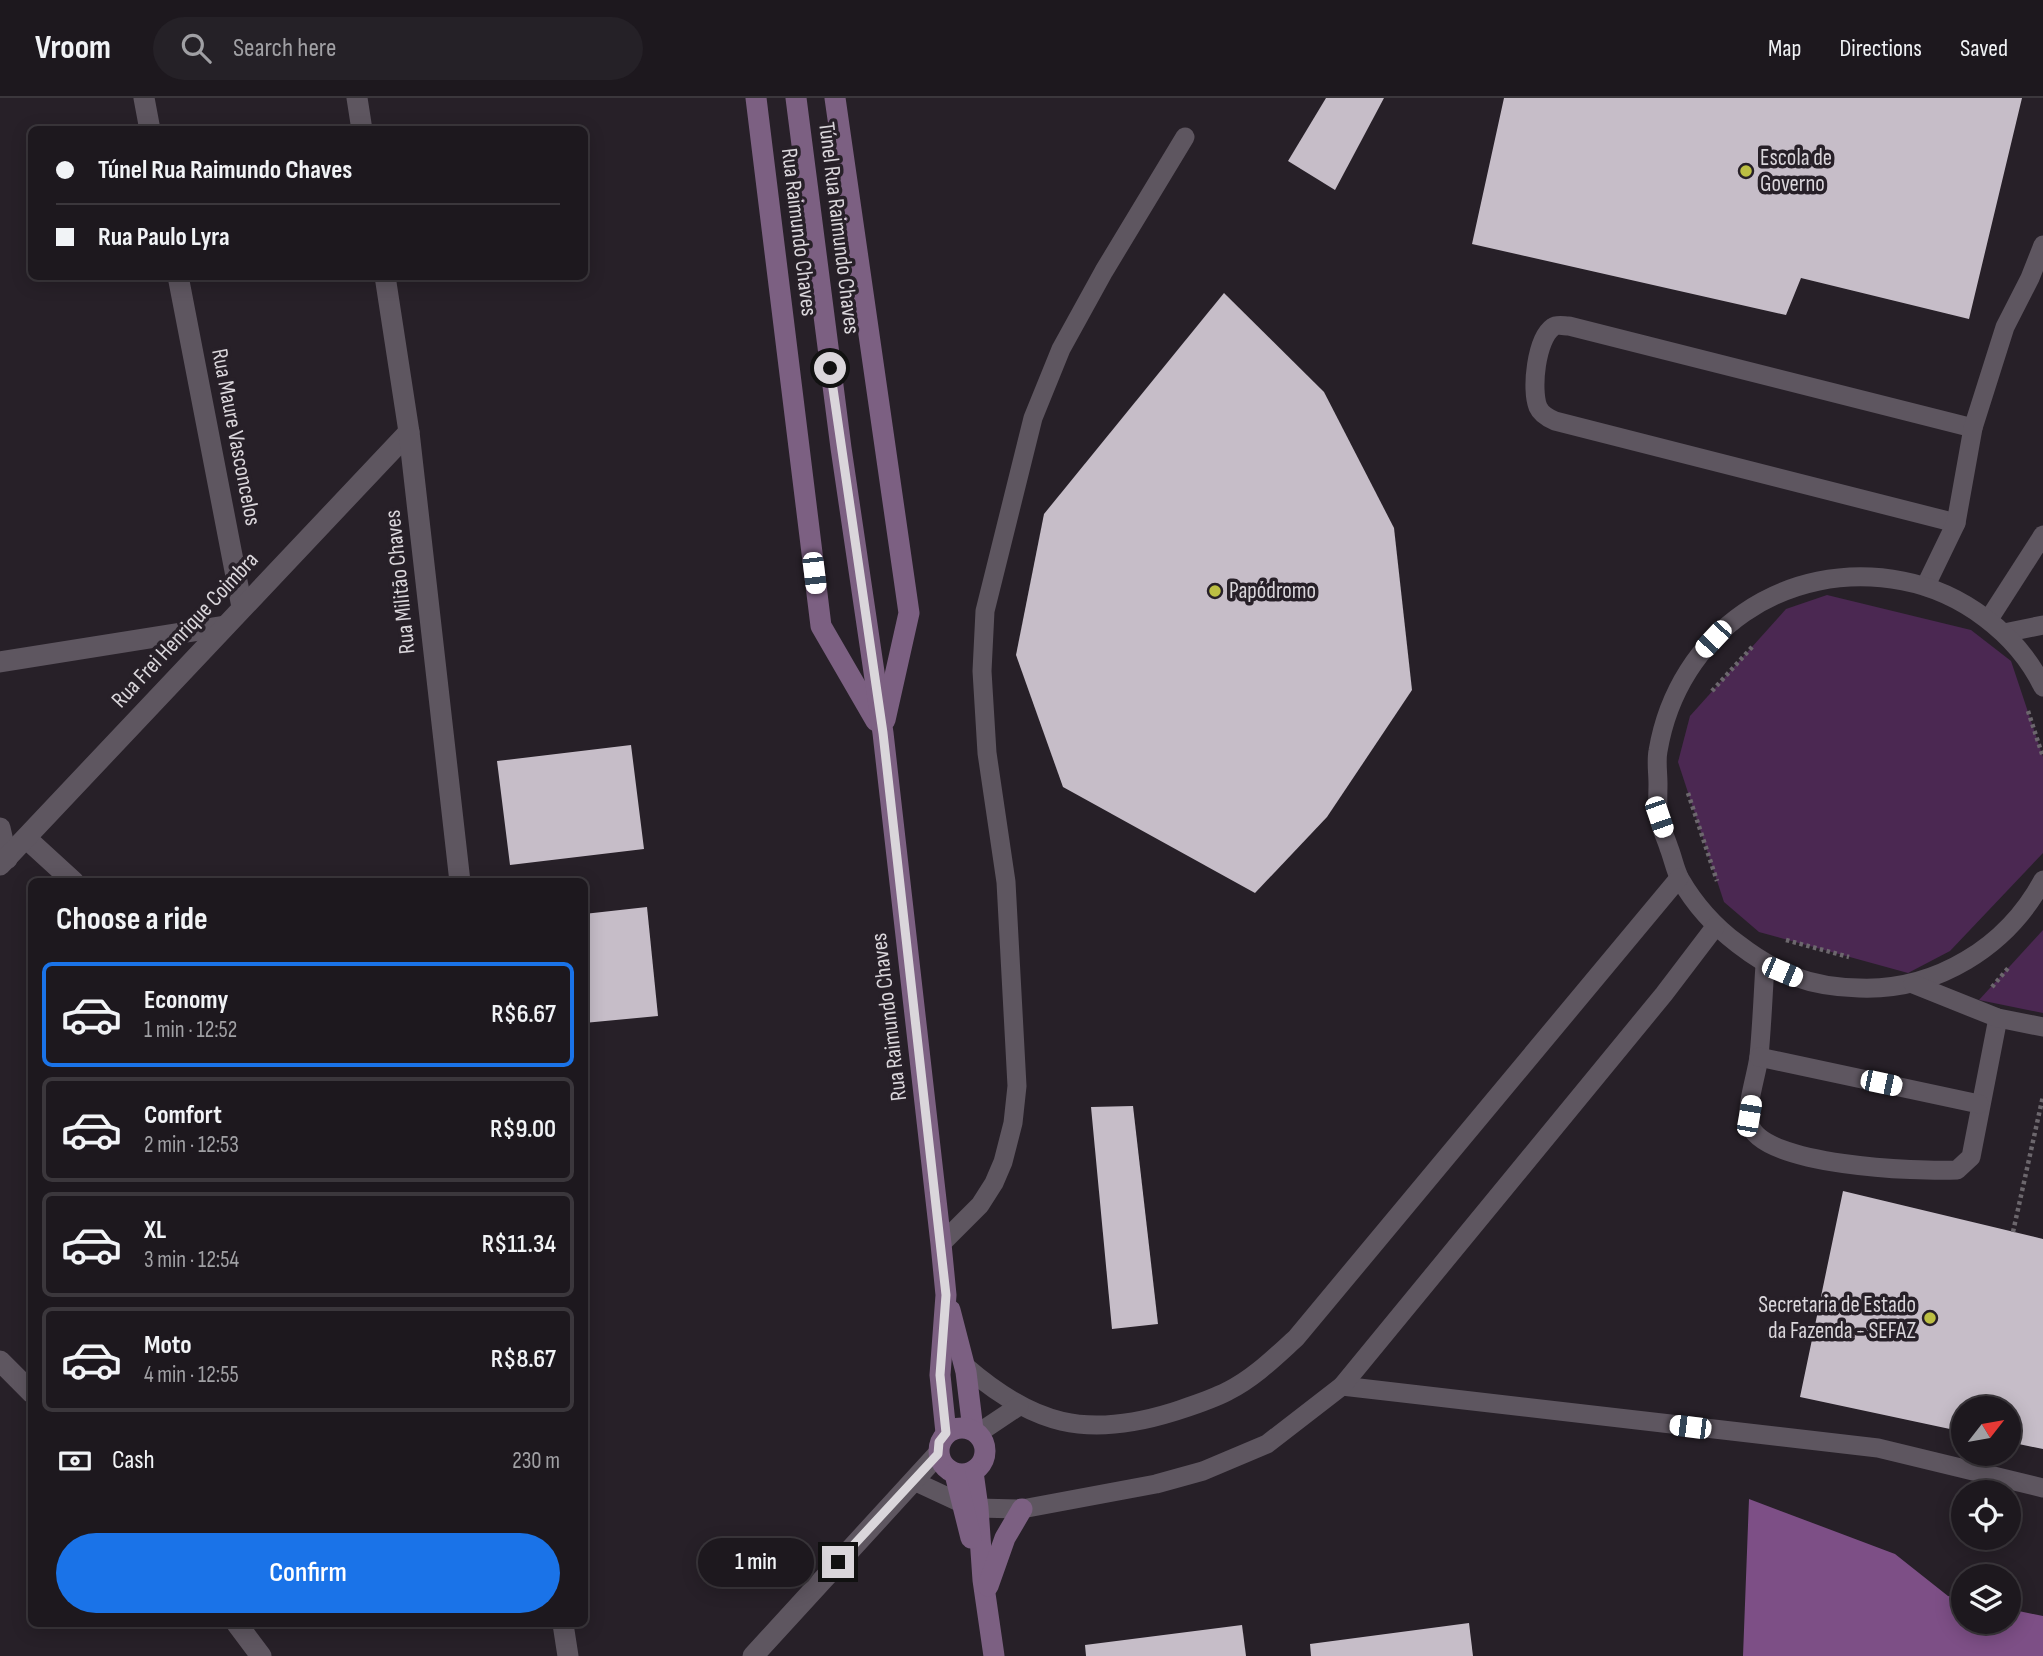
<!DOCTYPE html>
<meta charset="utf-8">
<style>
:root{--surface:#1d181e;--page:#252127;--text:#f1f3f6;--muted:#a0a0a4;--line:#3b373c;--accent:#1a73e8}
body{margin:0;font-family:"Sofia Sans Condensed",sans-serif;background:var(--page);color:var(--text);height:100vh;display:flex;flex-direction:column;font-size:26px;white-space:nowrap}
*{box-sizing:border-box;margin:0}
p{font-size:23px;color:var(--muted)}
.icon{flex:none;width:38px;height:38px;fill:none;stroke:currentColor;stroke-width:2;stroke-linecap:round;stroke-linejoin:round}
.map{position:relative;flex:1;overflow:hidden}
.details{position:absolute;left:28px;top:780px;width:560px;height:749px;display:flex;flex-direction:column;background:var(--surface);border-radius:10px;box-shadow:0 4px 18px #0003,0 0 0 2px var(--line)}
.details>*{flex:none}
.banner{position:absolute;left:28px;top:28px;width:560px;height:154px;border-radius:10px;box-shadow:0 4px 18px #0003,0 0 0 2px var(--line);display:grid;align-content:center;height:154px;padding:0 28px;background:var(--surface)}
.needle{width:46px;rotate:59deg}
.fabs{position:absolute;left:1951px;top:1298px;display:grid;gap:14px}
.fabs a{display:grid;place-items:center;width:70px;height:70px;border-radius:50%;background:var(--surface);box-shadow:0 4px 18px #0003,0 0 0 2px var(--line);font-size:35px}
.end{position:absolute;width:32px;height:32px;margin:-16px;border:9px solid #dad6db;background:#111;box-shadow:0 0 0 4px #111}
.from{border-radius:50%}
.bubble{position:absolute;height:49px;border-radius:24px;background:var(--surface);box-shadow:0 4px 18px #0003,0 0 0 2px var(--line);font-size:23px;font-weight:600;line-height:49px;text-align:center}
.car{position:absolute;width:21px;height:42px;margin:-21px -10px;border-radius:9px;box-shadow:0 0 5px 2px #0007;background:linear-gradient(#fff 24%,#345 0 40%,#fff 0 76%,#345 0 86%,#fff 0)}
.banner b{display:flex;align-items:center;gap:24px;height:66px;font-size:26px}
.banner b+b{border-top:2px solid var(--line)}
.banner i{width:18px;height:18px;background:var(--text)}
ul{padding:0;list-style:none}
li{display:flex;align-items:center;gap:21px;height:105px;margin:0 14px 10px;padding:0 14px;border:4px solid var(--line);border-radius:10px}
li div{flex:1}
li b{display:block;font-size:26px}
li em{font-style:normal;font-weight:600}
li.current{border-color:var(--accent)}
li>.icon{width:63px;height:63px;stroke-width:1.5}
h2{padding:0 28px;font-size:32px;line-height:84px}
.pay{display:flex;align-items:center;gap:18px;height:77px;padding:0 28px;font-size:26px}
.pay p{margin-inline-start:auto}
.button{display:flex;gap:14px;margin-top:auto;padding:14px 28px}
.button a{flex:1;height:80px;border-radius:42px;background:var(--accent);color:#fff;font-size:28px;font-weight:600;line-height:80px;text-align:center}
header{display:flex;align-items:center;gap:42px;box-sizing:border-box;height:98px;padding:0 35px;background:var(--surface);border-bottom:2px solid var(--line)}
header strong{font-size:33px}
nav{display:flex;gap:38px;margin-inline-start:auto;font-size:24px}
.search{width:490px;height:63px;background:var(--page);display:flex;align-items:center;gap:18px;box-sizing:border-box;padding:0 24px;border-radius:38px;color:var(--muted);font-size:26px}
.map>svg:first-child{display:block}
.green{fill:#4b2852}
.water{fill:#7d4f86}
.building{fill:#c6bdc8}
.lines{fill:none;stroke-linecap:round;stroke-linejoin:round}
.path{stroke:#6c676d;stroke-width:4.5;stroke-dasharray:3.5 3.5;stroke-linecap:butt}
.service{stroke:#5e5660;stroke-width:19}
.minor{stroke:#5e5660;stroke-width:21}
.tertiary{stroke:#5e5660;stroke-width:21}
.secondary{stroke:#7c6082;stroke-width:21}
.route{stroke:#dad6db;stroke-width:9}
.poi-dot{fill:#bcbf43;stroke:#272028;stroke-width:2.5}
.labels{text-anchor:middle;dominant-baseline:central;stroke-width:7;stroke-linejoin:round;paint-order:stroke}
.poi-label{font-size:23px;fill:#dad6db;stroke:#272028;text-anchor:start}
.street-label{font-size:23px;fill:#dad6db;stroke:#272028}
</style>
<header>
<strong>Vroom</strong>
<div class="search"><svg class="icon" aria-label="search" viewBox="0 0 24 24"><circle cx="10" cy="10" r="6"/><path d="M15 15l6 6"/></svg>Search here</div>
<nav><a>Map</a><a>Directions</a><a>Saved</a></nav>
</header>
<div class="map">
<svg width="2043" height="1558" viewBox="0 0 2043 1558">
<rect width="100%" height="100%" fill="#272028"/>
<g class="green">
<path d="M1827,497l144,35 40,31 32,96v96l-93,98 -42,22 -149,-41 -35,-30 -46,-140 12,-46 96,-107z"/>
<path d="M2043,832v83l-64,-13z"/>
</g>
<path class="water" d="M1749,1401l146,55 53,42 15,3 1,23h45v-13l34,7v40h-300z"/>
<g class="building">
<path d="M1326,0h58l-49,92 -47,-29z"/>
<path d="M1504,0h518l-53,221 -168,-41 -15,37 -314,-71z"/>
<path d="M1224,195l100,99 70,136 18,162 -85,127 -72,76 -192,-106 -47,-132 28,-141z"/>
<path d="M631,647l13,104 -134,16 -13,-104z"/>
<path d="M647,809l11,109 -74,7v-109z"/>
<path d="M1133,1008l25,218 -46,5 -21,-222z"/>
<path d="M1843,1093l200,48v210l-34,-7v-33h-45v23l-164,-35z"/>
<path d="M1469,1525l4,33h-162l-1,-12z"/>
<path d="M1242,1527l4,31h-160l-1,-11z"/>
</g>
<g class="lines">
<g class="path">
<path d="M1712,593l41,-45"/>
<path d="M2028,613l15,46"/>
<path d="M1688,695l29,88"/>
<path d="M1786,842l63,17"/>
<path d="M1992,889l17,-20"/>
<path d="M2013,1134l30,-136"/>
</g>
<g class="service">
<path d="M1956,425l-401,-102c-7,-3 -14,-7 -17,-14 -7,-17 -2,-68 15,-80 4,-3 11,-1 16,-1l404,102"/>
<path d="M1926,487l30,-62 17,-95 32,-101 25,-49 13,-33"/>
<path d="M1989,521l54,-84"/>
<path d="M2004,535l39,-8"/>
<path d="M2043,589c-26,-54 -82,-95 -140,-106 -117,-23 -225,51 -245,170 -2,10 0,22 0,33 0,10 -1,22 1,33 1,10 7,21 10,31 4,10 6,22 11,31 15,26 35,48 58,65 39,30 72,43 121,44 77,3 148,-41 184,-108"/>
<path d="M1765,867c-2,30 -3,60 -6,91 -2,19 -14,50 -9,68 10,42 170,48 207,46l14,-13 27,-139"/>
<path d="M1913,886l85,34 45,9"/>
<path d="M1759,959l220,47"/>
<path d="M941,1146l39,-39 14,-22 9,-21 10,-39 4,-37 -11,-204 -19,-129 -5,-82 3,-60 48,-193 28,-69 43,-78 81,-134"/>
<path d="M965,1268c68,59 121,73 208,46 18,-6 38,-12 55,-21 26,-13 47,-34 68,-53l383,-460"/>
<path d="M1342,1288l536,62 165,40"/>
<path d="M977,1336l42,-28"/>
<path d="M918,1385l43,20 17,5 44,1 134,-25 47,-13 64,-27 75,-58 322,-392 51,-67"/>
</g>
<g class="minor">
<path d="M144,0l6,32"/>
<path d="M178,178l64,331"/>
<path d="M0,564l225,-36"/>
<path d="M0,730l7,31"/>
<path d="M27,741l47,43"/>
<path d="M0,767l409,-433"/>
<path d="M0,1263l32,32"/>
<path d="M237,1526l24,32"/>
<path d="M753,1558l185,-202"/>
</g>
<g class="tertiary">
<path d="M357,0l5,32"/>
<path d="M385,178l24,156 51,450"/>
<path d="M563,1526l5,32"/>
</g>
<g class="secondary">
<path d="M756,0l65,528 55,95"/>
<path d="M796,0l45,350 42,285 58,511 5,51 -6,80 6,58"/>
<path d="M835,0l74,515 -24,107"/>
<path d="M950,1212l16,62 7,58"/>
<circle cx="962" cy="1353" r="23"/>
<path d="M973,1374l5,36 5,72 11,76"/>
<path d="M955,1376l16,64"/>
<path d="M988,1488l17,-48 17,-29"/>
</g>
</g>
<g class="lines">
<path class="route" d="M830,270l53,365 63,562 -6,80 6,58 -7,9 -1,12 -100,108"/>
</g>
<g class="poi-dot">
<circle cx="1746" cy="73" r="7"/>
<circle cx="1215" cy="493" r="7"/>
<circle cx="1930" cy="1220" r="7"/>
</g>
<g class="labels">
<g class="poi-label">
<text x="1760" y="60">Escola de<tspan x="1760" dy="26">Governo</tspan></text>
<text x="1229" y="493">Papódromo</text>
<text x="1916" y="1207" text-anchor="end">Secretaria de Estado<tspan x="1916" dy="26">da Fazenda - SEFAZ</tspan></text>
</g>
<g class="street-label">
<text transform="translate(839 130) rotate(83)">Túnel Rua Raimundo Chaves</text>
<text transform="translate(799 134) rotate(83)">Rua Raimundo Chaves</text>
<text transform="translate(236 339) rotate(79)">Rua Maure Vasconcelos</text>
<text transform="translate(400 484) rotate(-96)">Rua Militão Chaves</text>
<text transform="translate(185 532) rotate(-47)">Rua Frei Henrique Coimbra</text>
<text transform="translate(889 919) rotate(-97)">Rua Raimundo Chaves</text>
</g>
</g>
</svg>
<div class="fabs">
<a><svg class="needle" viewBox="-14 -14 28 28"><path d="M0-13l5 13h-10z" fill="#e53935"/><path d="M0 13l5-13h-10z" fill="#a0a0a4"/></svg></a>
<a><svg class="icon" aria-label="locate" viewBox="0 0 24 24"><circle cx="12" cy="12" r="6"/><path d="M12 2v4M12 18v4M2 12h4M18 12h4"/></svg></a>
<a><svg class="icon" aria-label="layers" viewBox="0 0 24 24"><path d="M12 4l9 5-9 5-9-5zM3 14l9 5 9-5"/></svg></a>
</div>
<i class="end from" style="left:830px;top:270px"></i>
<i class="end" style="left:838px;top:1464px"></i>
<div class="bubble" style="left:698px;top:1440px;width:116px">1 min</div>
<i class="car" style="left:814px;top:475px;rotate:173deg"></i>
<i class="car" style="left:1713px;top:541px;rotate:223deg"></i>
<i class="car" style="left:1659px;top:719px;rotate:161deg"></i>
<i class="car" style="left:1782px;top:874px;rotate:113deg"></i>
<i class="car" style="left:1881px;top:985px;rotate:102deg"></i>
<i class="car" style="left:1749px;top:1018px;rotate:10deg"></i>
<i class="car" style="left:1690px;top:1329px;rotate:277deg"></i>
<div class="banner">
<b><i class="from"></i>Túnel Rua Raimundo Chaves</b>
<b><i></i>Rua Paulo Lyra</b>
</div>
<section class="details">
<h2>Choose a ride</h2>
<ul>
<li class="current"><svg class="icon" aria-label="car" viewBox="0 0 24 24"><path d="M5 17H2v-5l4-1 3-4h7l3 4 3 1v5h-3M9 17h6M6 11h13"/><circle cx="7" cy="17" r="2"/><circle cx="17" cy="17" r="2"/></svg><div><b>Economy</b><p>1 min · 12:52</p></div><em>R$6.67</em></li>
<li><svg class="icon" aria-label="car" viewBox="0 0 24 24"><path d="M5 17H2v-5l4-1 3-4h7l3 4 3 1v5h-3M9 17h6M6 11h13"/><circle cx="7" cy="17" r="2"/><circle cx="17" cy="17" r="2"/></svg><div><b>Comfort</b><p>2 min · 12:53</p></div><em>R$9.00</em></li>
<li><svg class="icon" aria-label="car" viewBox="0 0 24 24"><path d="M5 17H2v-5l4-1 3-4h7l3 4 3 1v5h-3M9 17h6M6 11h13"/><circle cx="7" cy="17" r="2"/><circle cx="17" cy="17" r="2"/></svg><div><b>XL</b><p>3 min · 12:54</p></div><em>R$11.34</em></li>
<li><svg class="icon" aria-label="car" viewBox="0 0 24 24"><path d="M5 17H2v-5l4-1 3-4h7l3 4 3 1v5h-3M9 17h6M6 11h13"/><circle cx="7" cy="17" r="2"/><circle cx="17" cy="17" r="2"/></svg><div><b>Moto</b><p>4 min · 12:55</p></div><em>R$8.67</em></li>
</ul>
<div class="pay"><svg class="icon" aria-label="cash" viewBox="0 0 24 24"><path d="M3 7h18v10H3z"/><circle cx="12" cy="12" r="2"/></svg>Cash<p>230 m</p></div>
<div class="button"><a>Confirm</a></div>
</section>
</div>
